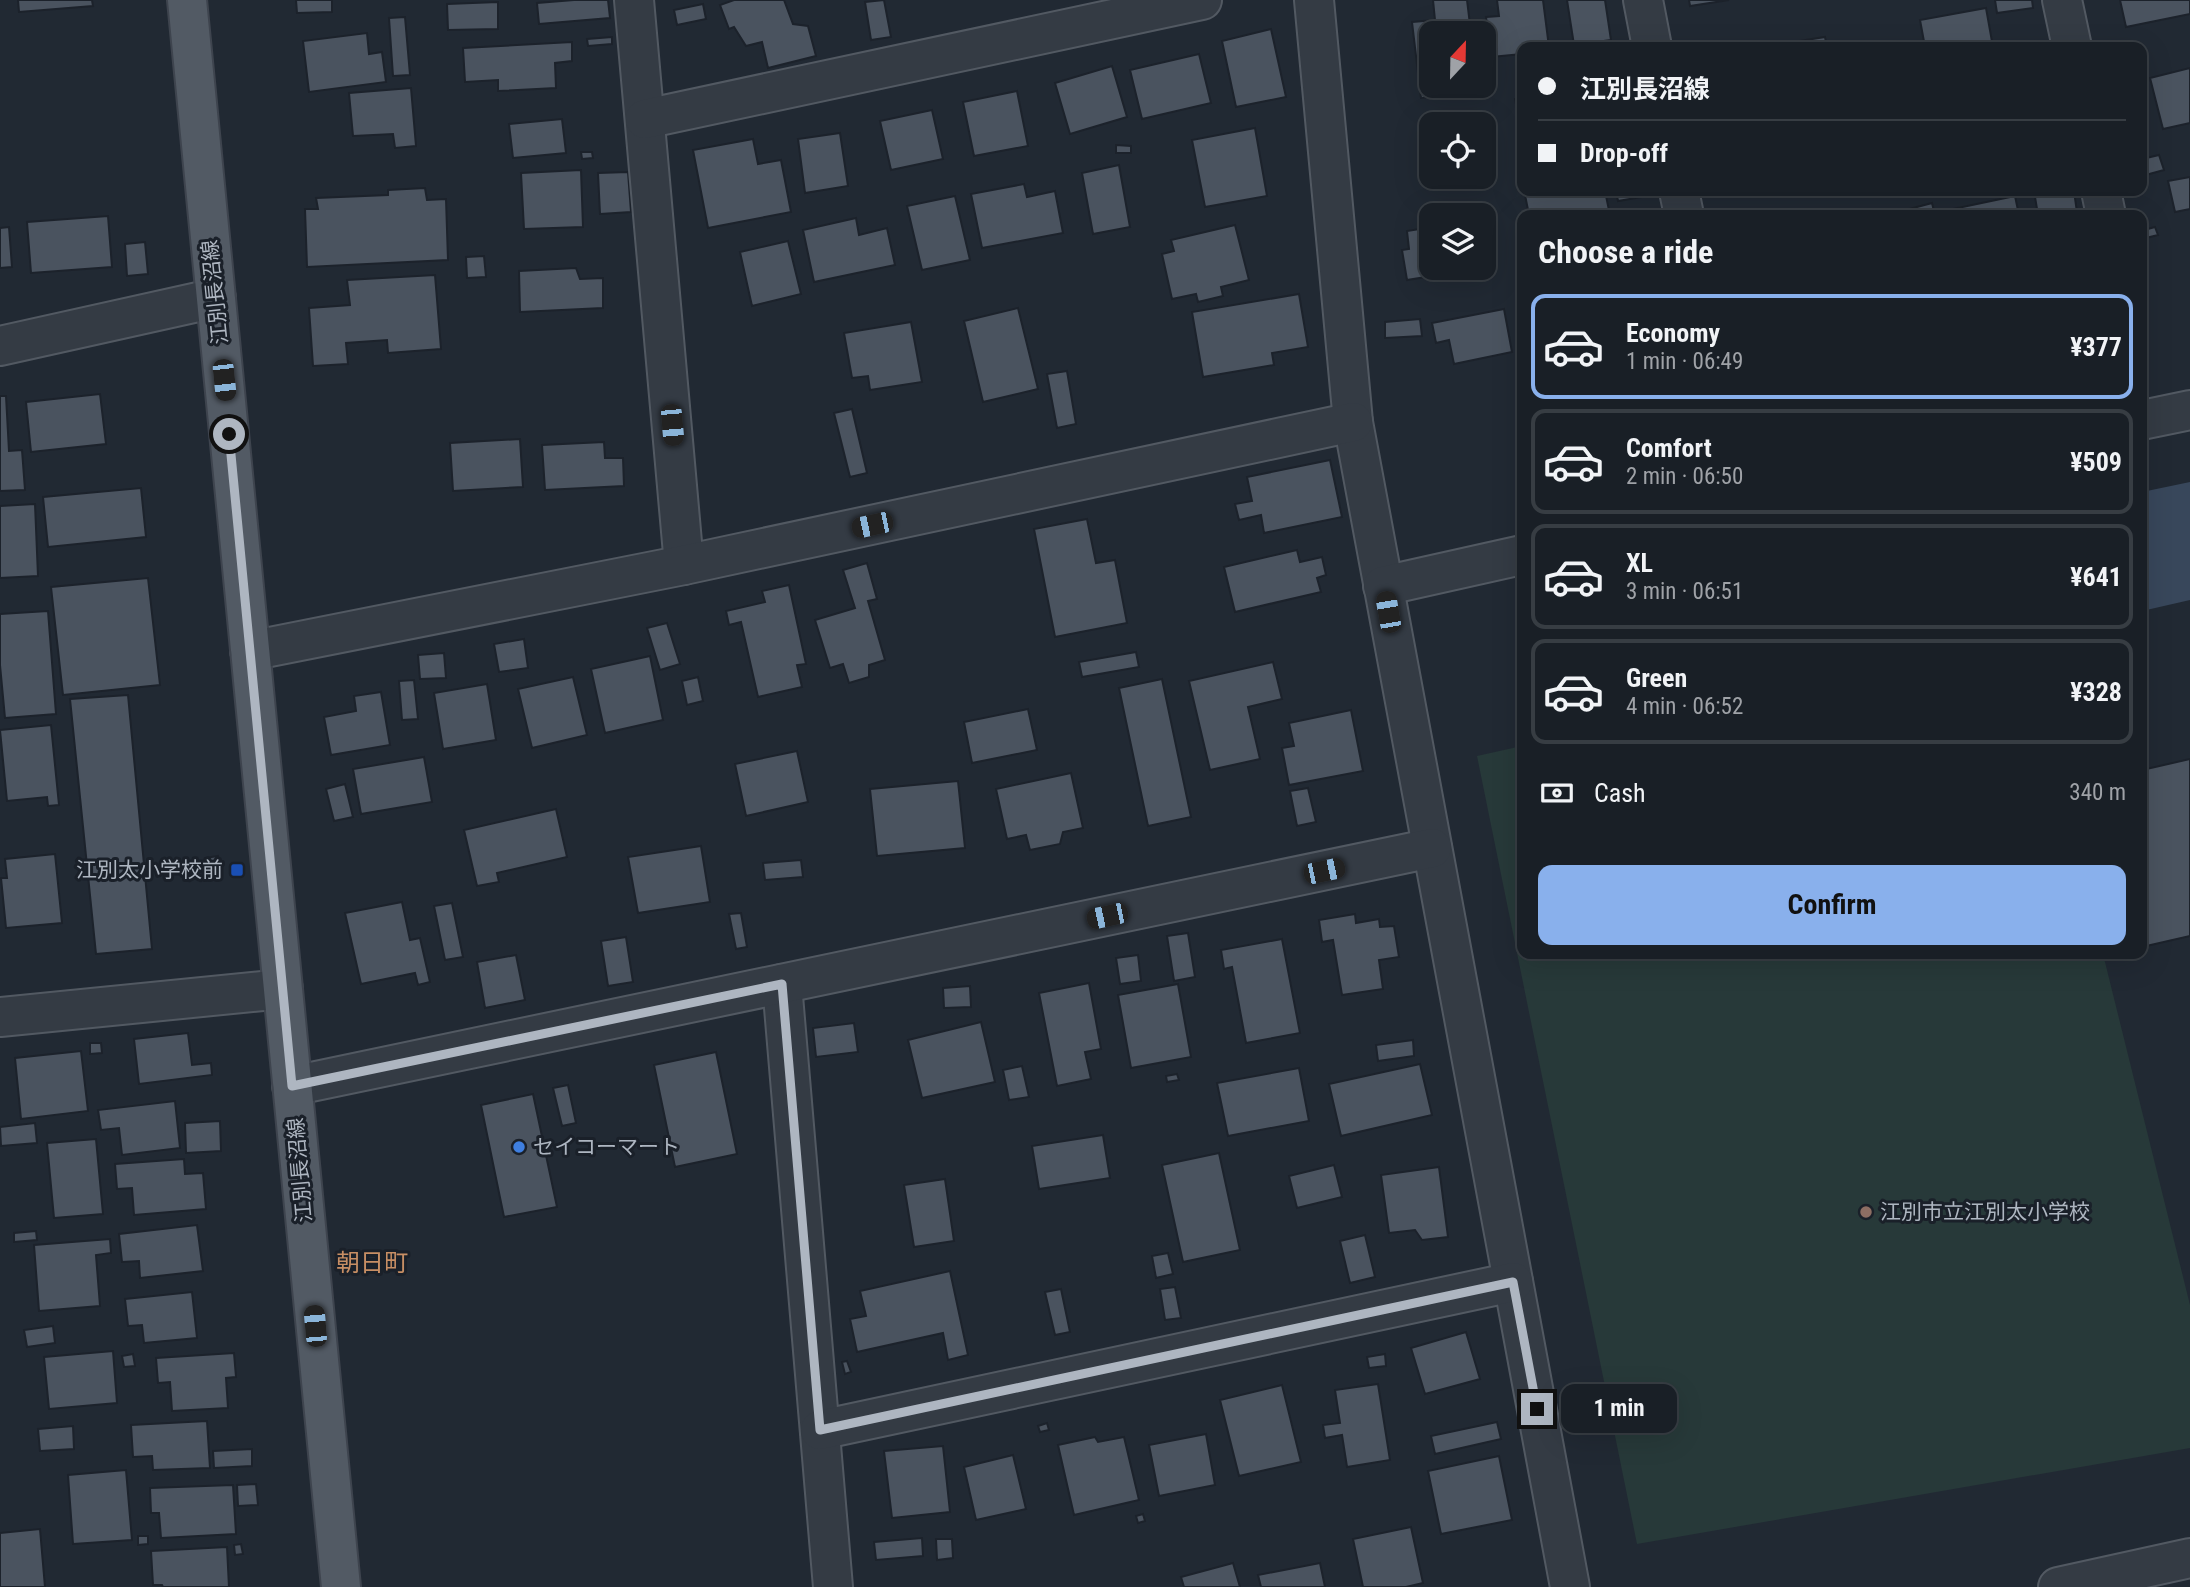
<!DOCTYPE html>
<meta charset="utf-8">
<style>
:root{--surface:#191f26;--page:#262c32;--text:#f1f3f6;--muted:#9fa2a7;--line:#373d43;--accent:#89b0ec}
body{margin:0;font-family:"Roboto Condensed","Noto Sans JP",sans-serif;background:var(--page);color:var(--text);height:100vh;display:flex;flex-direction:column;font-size:26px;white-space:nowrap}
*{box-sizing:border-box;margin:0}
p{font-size:23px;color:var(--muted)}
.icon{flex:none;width:38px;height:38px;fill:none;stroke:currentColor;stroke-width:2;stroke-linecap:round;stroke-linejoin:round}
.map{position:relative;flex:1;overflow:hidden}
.drawer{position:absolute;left:1517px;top:210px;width:630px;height:749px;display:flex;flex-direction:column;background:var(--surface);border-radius:14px;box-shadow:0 7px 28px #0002,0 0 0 2px var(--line)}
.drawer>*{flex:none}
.guide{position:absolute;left:1517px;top:42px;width:630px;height:154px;border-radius:14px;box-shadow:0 7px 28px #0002,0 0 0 2px var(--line);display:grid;align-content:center;height:154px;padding:0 21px;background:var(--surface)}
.needle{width:46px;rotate:22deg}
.controls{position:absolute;left:1419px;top:21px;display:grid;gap:14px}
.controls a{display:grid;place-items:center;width:77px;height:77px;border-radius:14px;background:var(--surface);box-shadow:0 7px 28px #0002,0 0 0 2px var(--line);font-size:35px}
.end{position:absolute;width:32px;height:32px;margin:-16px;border:9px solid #aeb6c1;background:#111;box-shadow:0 0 0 4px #111}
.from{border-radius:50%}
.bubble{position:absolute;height:49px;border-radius:14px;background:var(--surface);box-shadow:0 7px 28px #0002,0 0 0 2px var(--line);font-size:23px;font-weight:700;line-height:49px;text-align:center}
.car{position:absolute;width:21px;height:42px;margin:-21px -10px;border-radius:9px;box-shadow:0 0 5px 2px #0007;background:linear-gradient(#222 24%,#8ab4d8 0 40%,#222 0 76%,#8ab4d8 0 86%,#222 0)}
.guide b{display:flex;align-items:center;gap:24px;height:66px;font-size:26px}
.guide b+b{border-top:2px solid var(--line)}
.guide i{width:18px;height:18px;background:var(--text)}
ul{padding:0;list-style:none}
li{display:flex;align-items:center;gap:21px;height:105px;margin:0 14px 10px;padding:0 7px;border:4px solid var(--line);border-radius:14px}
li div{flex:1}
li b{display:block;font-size:26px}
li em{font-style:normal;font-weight:700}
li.selected{border-color:var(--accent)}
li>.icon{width:63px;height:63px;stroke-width:1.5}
h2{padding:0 21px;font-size:32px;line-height:84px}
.pay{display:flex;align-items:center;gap:18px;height:77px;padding:0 21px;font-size:26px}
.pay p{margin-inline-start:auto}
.cta{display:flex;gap:14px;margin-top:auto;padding:14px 21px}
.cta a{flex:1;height:80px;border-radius:14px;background:var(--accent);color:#111;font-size:28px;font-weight:700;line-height:80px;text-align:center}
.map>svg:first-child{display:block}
.green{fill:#273939}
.water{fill:#38475b}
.building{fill:#4a535f;stroke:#1c222b;stroke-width:2}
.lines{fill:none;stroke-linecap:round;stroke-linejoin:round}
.minor-casing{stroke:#525962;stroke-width:42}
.major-casing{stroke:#3e444e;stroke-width:42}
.minor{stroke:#343b44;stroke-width:38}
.major{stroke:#525a64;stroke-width:38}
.route{stroke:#aeb6c1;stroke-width:9}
.transit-dot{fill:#1a4fb4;stroke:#1a2029;stroke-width:2.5}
.shop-dot{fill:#3f7fe0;stroke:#1a2029;stroke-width:2.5}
.education-dot{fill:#8d6e63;stroke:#1a2029;stroke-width:2.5}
.labels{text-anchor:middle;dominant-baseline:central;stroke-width:6;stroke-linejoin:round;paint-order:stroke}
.street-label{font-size:21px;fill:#aeb6c1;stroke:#1a2029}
.poi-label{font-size:21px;fill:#aeb6c1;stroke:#1a2029;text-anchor:start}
.quarter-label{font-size:24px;fill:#c78e64;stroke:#1a2029}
</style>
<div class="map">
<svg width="2190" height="1587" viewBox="0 0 2190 1587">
<rect width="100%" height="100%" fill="#212933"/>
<path class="green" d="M1522,746v208h581l87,351v143l-553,96 -160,-788z"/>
<path class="water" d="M2190,482v118l-48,11v-119z"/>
<g class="building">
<path d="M18,0h74l1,6 -74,6z"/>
<path d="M296,0h36v12l-35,1z"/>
<path d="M574,0h34l2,18 -71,6 -2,-21z"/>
<path d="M734,0h50l9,24 15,2 8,30 -48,12 -6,-26 -16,4 -12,-19 -5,2 -9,-24z"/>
<path d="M884,0l7,37 -20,3 -6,-38z"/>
<path d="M1433,0h34l4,33h-39v53h45v6l-56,6 -9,-76 23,-2z"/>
<path d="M1497,0h46l6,47h-27v7l-31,3 -5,-40 13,-1z"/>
<path d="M1567,0h38l6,40 -37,5z"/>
<path d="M1689,0h40l-39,6z"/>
<path d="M1995,0h37l1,8 -36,5z"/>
<path d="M2120,0h70v14l-64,13z"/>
<path d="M498,2v27l-50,1 -1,-26z"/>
<path d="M703,4l3,15 -29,6 -3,-15z"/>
<path d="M1986,8l7,39h-68l-5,-27z"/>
<path d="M405,17l5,58 -17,1 -4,-58z"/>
<path d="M1271,29l15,68 -50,10 -14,-66z"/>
<path d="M367,33l2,21 13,-2 4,30 -77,10 -6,-51z"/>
<path d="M612,37v7l-24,2 -1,-7z"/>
<path d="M1825,37l2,10h-64z"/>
<path d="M572,42v19l-17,2 1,25 -58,3v-11l-33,2 -2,-34z"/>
<path d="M1199,54l12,49 -69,16 -12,-49z"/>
<path d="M1112,66l15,51 -57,17 -15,-51z"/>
<path d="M2190,68v55l-27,6 -13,-51z"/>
<path d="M411,88l5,58 -21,2 -2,-14 -40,2 -4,-43z"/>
<path d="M1017,91l11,55 -54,10 -11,-54z"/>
<path d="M1522,98v34l-7,-33z"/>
<path d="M932,110l11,49 -52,11 -11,-49z"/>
<path d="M562,119l4,34 -53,5 -4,-34z"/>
<path d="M1255,128l12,68 -62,11 -13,-67z"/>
<path d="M840,133l8,53 -43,7 -7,-54z"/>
<path d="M753,139l5,25 23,-4 10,52 -83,16 -15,-78z"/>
<path d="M1116,145l15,1v7h-15z"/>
<path d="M581,152h11l1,6 -11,1z"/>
<path d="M2159,155l5,15 -22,6v-17z"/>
<path d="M1119,165l11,62 -37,7 -11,-61z"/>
<path d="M581,170l2,57 -59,2 -3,-56z"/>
<path d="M628,172l3,40 -31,2 -2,-41z"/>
<path d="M2190,177v32l-15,3 -7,-31z"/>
<path d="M1024,184l3,13 28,-6 8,42 -81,15 -11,-54z"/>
<path d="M425,188l2,12 19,-1 2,61 -141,7 -2,-58h13l-2,-11 72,-3v-5z"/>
<path d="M1547,191h58l5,24h-81l-4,-20z"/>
<path d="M1616,191h36l1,4 -35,6z"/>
<path d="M2034,191h40l3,21 -39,3z"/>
<path d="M955,196l15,64 -48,10 -15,-64z"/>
<path d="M2015,196l4,19h-65l-1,-6z"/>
<path d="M1932,203l3,12h-32l-1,-4z"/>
<path d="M108,216l4,51 -81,6 -4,-51z"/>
<path d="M856,218l3,17 28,-7 8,37 -81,17 -11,-52z"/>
<path d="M1235,225l14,55 -28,7 2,9 -25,6 -2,-8 -24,5 -10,-45 12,-3 -3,-11z"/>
<path d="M9,227l3,40 -12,1v-40z"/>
<path d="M1432,227v41h52v-24l4,23 -81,13 -5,-30 7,-1 -2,-18z"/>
<path d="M2155,227l3,8 -12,3 -2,-8z"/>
<path d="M788,241l13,53 -49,12 -12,-54z"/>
<path d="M145,242l3,32 -21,2 -2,-32z"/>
<path d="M484,256l2,21 -19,1 -1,-21z"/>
<path d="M576,268l4,11 23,-1v30l-83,4 -1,-41z"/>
<path d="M435,275l6,74 -53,4 -1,-13 -41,3 2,21 -35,2 -4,-58 41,-3 -3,-25z"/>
<path d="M1299,294l9,53 -36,6 2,12 -71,12 -11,-65z"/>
<path d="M1018,308l20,81 -55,13 -19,-81z"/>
<path d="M1504,309l8,43 -58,12 -5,-24 -13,3 -4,-20z"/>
<path d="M1420,319l2,17 -37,2v-16z"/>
<path d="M911,322l11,60 -52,8 -2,-14 -16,2 -8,-45z"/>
<path d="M1067,371l9,53 -19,4 -10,-54z"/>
<path d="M100,394l6,50 -75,8 -5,-50z"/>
<path d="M0,396h6l3,55 13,-1 3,40 -25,1z"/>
<path d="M852,409l15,64 -17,4 -16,-64z"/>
<path d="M520,439l3,48 -70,4 -3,-48z"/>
<path d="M604,442l1,16h18l1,28 -79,4 -3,-45z"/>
<path d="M1330,460l12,57 -78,16 -3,-18 -22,5 -4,-16 17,-3 -5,-24z"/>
<path d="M141,488l5,49 -98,10 -5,-50z"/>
<path d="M35,504l3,72 -38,2v-72z"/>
<path d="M1087,519l9,44 19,-3 12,63 -72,14 -21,-108z"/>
<path d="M1297,550l3,12 22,-5 4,18 -9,3 4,14 -86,20 -11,-45z"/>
<path d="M867,563l10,36 -9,2 17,59 -16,5v12l-20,6 -6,-19 -13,4 -15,-48 40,-12 -12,-38z"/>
<path d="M148,578l12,107 -97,10 -12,-108z"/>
<path d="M789,585l17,79 -9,1 5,22 -44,10 -17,-75 -12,3 -3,-14 39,-9 -3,-11z"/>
<path d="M48,611l8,103 -51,4 -5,-53v-51z"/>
<path d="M667,623l13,41 -20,6 -13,-42z"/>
<path d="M524,639l4,29 -29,4 -5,-28z"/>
<path d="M1136,652l3,15 -57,10 -3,-15z"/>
<path d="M444,653l2,25 -26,1 -2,-24z"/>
<path d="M650,656l13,64 -58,13 -14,-64z"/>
<path d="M1273,662l9,37 -34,8 12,52 -50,11 -21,-89z"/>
<path d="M573,677l14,58 -55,13 -14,-59z"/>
<path d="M698,677l5,24 -16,4 -5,-24z"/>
<path d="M1162,679l29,138 -43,9 -29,-138z"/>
<path d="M414,680l4,39 -16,1 -3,-39z"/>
<path d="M487,684l9,56 -53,9 -9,-56z"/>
<path d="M381,692l9,53 -59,10 -7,-38 32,-6 -2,-15z"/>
<path d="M128,695l24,254 -56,5 -26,-255z"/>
<path d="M1028,709l9,41 -65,13 -8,-41z"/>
<path d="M1351,710l12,61 -74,14 -7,-37 12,-2 -5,-23z"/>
<path d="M51,725l8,80 -11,1 -1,-9 -40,4 -7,-71z"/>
<path d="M797,751l11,51 -62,14 -11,-52z"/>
<path d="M424,757l8,45 -71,12 -8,-45z"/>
<path d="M2190,759v177l-48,11v-177z"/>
<path d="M1071,773l12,55 -20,4 -3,12 -30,6 -4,-15 -19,4 -11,-50z"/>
<path d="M958,781l7,67 -88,8 -7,-67z"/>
<path d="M345,784l8,33 -19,4 -8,-32z"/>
<path d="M1308,788l8,34 -19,4 -7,-35z"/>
<path d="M556,809l11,48 -70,16 2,9 -22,4 -13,-56z"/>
<path d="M701,846l9,56 -72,11 -10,-56z"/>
<path d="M55,854l7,69 -56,5 -5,-50h6l-2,-19z"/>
<path d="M218,856l4,22 -13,1 -4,-21z"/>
<path d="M801,860l2,17 -38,3 -2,-17z"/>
<path d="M402,902l8,38 10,-2 10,44 -12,3 -3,-12 -54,11 -16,-71z"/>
<path d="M452,903l11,54 -18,3 -11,-54z"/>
<path d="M741,913l6,34 -11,2 -7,-35z"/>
<path d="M1355,914l1,9 23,-4 1,8 14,-1 5,31 -20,3 4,29 -41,6 -9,-55 -11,2 -3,-22z"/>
<path d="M1188,933l7,44 -21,4 -7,-45z"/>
<path d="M626,937l7,45 -25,4 -7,-45z"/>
<path d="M1282,939l18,94 -54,10 -14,-76 -8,2 -3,-19z"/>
<path d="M516,955l9,45 -40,8 -8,-46z"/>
<path d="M1138,955l3,26 -21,3 -4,-26z"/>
<path d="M1089,983l12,66 -16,3 6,27 -34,7 -18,-93z"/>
<path d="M1178,984l13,73 -60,11 -13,-73z"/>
<path d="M970,986l1,21 -27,1 -1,-20z"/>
<path d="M981,1022l14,60 -73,16 -14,-58z"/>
<path d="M854,1023l4,29 -42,5 -3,-29z"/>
<path d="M188,1033l4,32 19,-2 1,12 -73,9 -5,-45z"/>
<path d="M1413,1040l1,16 -36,5 -2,-16z"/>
<path d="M90,1043h11l1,10 -12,1z"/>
<path d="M81,1051l7,60 -67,8 -6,-61z"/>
<path d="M716,1052l21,102 -62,13 -21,-102z"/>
<path d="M1420,1064l12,51 -91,21 -12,-52z"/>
<path d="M1022,1066l7,31 -20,3 -6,-30z"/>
<path d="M1299,1068l10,53 -81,15 -11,-53z"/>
<path d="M1177,1074l2,6 -12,2 -1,-6z"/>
<path d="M568,1085l8,38 -14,3 -9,-38z"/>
<path d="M533,1094l24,113 -53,10 -23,-112z"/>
<path d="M175,1101l5,47 -58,7 -3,-27 -18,2 -3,-20z"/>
<path d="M220,1121l1,30 -35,2 -1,-30z"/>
<path d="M35,1123l2,20 -36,3 -1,-19z"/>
<path d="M1103,1135l7,43 -71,11 -7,-43z"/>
<path d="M96,1139l7,75 -49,4 -7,-75z"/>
<path d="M1219,1153l21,97 -57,12 -21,-97z"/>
<path d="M184,1159l1,15 18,-1 3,36 -72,6 -2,-27 -15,1 -2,-25z"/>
<path d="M1334,1165l8,32 -45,11 -8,-32z"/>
<path d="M1439,1167l9,70 -26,3 -7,-10 -26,3 -8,-58z"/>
<path d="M945,1179l9,62 -40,6 -10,-62z"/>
<path d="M197,1225l6,46 -63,7 -1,-17 -17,1 -3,-28z"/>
<path d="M36,1231l1,9 -23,2v-9z"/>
<path d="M1365,1235l10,42 -25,6 -10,-42z"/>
<path d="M110,1239l1,14 -15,2 4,51 -61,5 -5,-66z"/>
<path d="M1168,1253l5,21 -17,4 -4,-22z"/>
<path d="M950,1271l18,84 -20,5 -5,-27 -86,19 -7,-33 16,-3 -6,-25z"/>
<path d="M1175,1287l6,31 -16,2 -5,-31z"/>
<path d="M1061,1289l9,43 -15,3 -10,-43z"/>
<path d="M192,1292l5,46 -53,5 -2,-18 -14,1 -3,-27z"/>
<path d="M53,1326l2,17 -28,4 -3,-17z"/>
<path d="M1466,1332l14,47 -55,15 -14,-46z"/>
<path d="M113,1351l4,52 -68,6 -5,-52z"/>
<path d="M234,1353l2,24 -10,1 2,30 -56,3 -2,-29 -12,1 -2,-25z"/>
<path d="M133,1354l2,12 -11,1 -2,-11z"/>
<path d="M1385,1354l1,12 -17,2 -2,-11z"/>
<path d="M847,1361l4,11 -6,2 -3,-12z"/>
<path d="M1378,1384l12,76 -43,7 -5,-32 -17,3 -2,-13 17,-2 -5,-33z"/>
<path d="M1282,1385l19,77 -62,14 -19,-76z"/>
<path d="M207,1421l3,47 -57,2 -1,-14 -19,1 -2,-32z"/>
<path d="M1497,1422l4,17 -66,15 -4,-18z"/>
<path d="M1047,1423l2,7 -9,2 -2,-6z"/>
<path d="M73,1426l1,23 -34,2 -2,-22z"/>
<path d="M1206,1434l9,51 -56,11 -10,-51z"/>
<path d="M1095,1437l3,5 26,-5 15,63 -65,15 -16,-70z"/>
<path d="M943,1446l7,66 -58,6 -8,-67z"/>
<path d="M252,1449v17l-38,2 -1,-17z"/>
<path d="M1013,1455l13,54 -50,11 -12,-53z"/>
<path d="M1499,1456l13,64 -71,14 -13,-63z"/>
<path d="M126,1470l6,70 -59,4 -5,-69z"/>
<path d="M256,1484l2,21 -20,1 -1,-21z"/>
<path d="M233,1485l3,49 -75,4 -2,-25h-8l-1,-25z"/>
<path d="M1143,1514l2,7 -7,2 -2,-7z"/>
<path d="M1411,1527l12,56 -17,4h-43l-10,-48z"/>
<path d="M40,1529l5,58h-45v-54z"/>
<path d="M138,1536h10v8l-10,1z"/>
<path d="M922,1538l1,18 -47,4 -2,-18z"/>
<path d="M936,1539h16l1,19 -16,2z"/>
<path d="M241,1544l2,10 -8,1 -1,-10z"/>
<path d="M227,1547l2,40h-66l-1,-2h-9l-2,-34z"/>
<path d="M1233,1563l7,24h-56l-3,-10z"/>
<path d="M1320,1563l5,24h-64l-3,-12z"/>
</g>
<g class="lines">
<g class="minor-casing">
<g id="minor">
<path d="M634,0l50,565"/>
<path d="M1314,0l39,422 217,1165"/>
<path d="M1643,0l9,47"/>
<path d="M2062,0l10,47"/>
<path d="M645,119l557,-119"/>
<path d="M1679,191l5,24"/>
<path d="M2101,191l5,24"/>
<path d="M0,346l216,-48"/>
<path d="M2142,420l48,-10"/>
<path d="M1383,586l139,-31"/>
<path d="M250,651l434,-86 669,-143"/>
<path d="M782,984l51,603"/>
<path d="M0,1017l283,-28"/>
<path d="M292,1086l1140,-238"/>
<path d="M820,1430l693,-148"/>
<path d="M2058,1587l132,-29"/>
</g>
</g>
<g class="major-casing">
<path id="major" d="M187,0l154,1587"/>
</g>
<use href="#minor" class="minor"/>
<use href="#major" class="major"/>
</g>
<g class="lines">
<path class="route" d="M229,434l63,652 490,-102 38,446 693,-148 24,127"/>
</g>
<rect class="transit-dot" x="230" y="863" width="14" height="14" rx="3.5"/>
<circle class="shop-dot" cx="519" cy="1147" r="7"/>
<circle class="education-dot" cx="1866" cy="1212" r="7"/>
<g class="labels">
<g class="street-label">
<text transform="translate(215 292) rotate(-96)">江別長沼線</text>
<text transform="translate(300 1170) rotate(-95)">江別長沼線</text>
</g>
<g class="poi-label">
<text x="223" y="870" text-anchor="end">江別太小学校前</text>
<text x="533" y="1147">セイコーマート</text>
<text x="1880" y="1212">江別市立江別太小学校</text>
</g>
<g class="quarter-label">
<text x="372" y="1263">朝日町</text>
</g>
</g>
</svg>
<div class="controls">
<a><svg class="needle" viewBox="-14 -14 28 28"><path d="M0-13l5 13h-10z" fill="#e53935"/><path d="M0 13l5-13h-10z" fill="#9fa2a7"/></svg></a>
<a><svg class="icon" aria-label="locate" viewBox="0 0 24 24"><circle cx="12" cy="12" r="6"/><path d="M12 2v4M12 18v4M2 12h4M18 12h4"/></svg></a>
<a><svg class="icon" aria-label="layers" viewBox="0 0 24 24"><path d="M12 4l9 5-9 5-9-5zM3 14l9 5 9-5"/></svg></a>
</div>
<i class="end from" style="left:229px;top:434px"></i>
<i class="end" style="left:1537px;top:1409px"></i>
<div class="bubble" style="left:1561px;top:1384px;width:116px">1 min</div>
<i class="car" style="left:224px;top:380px;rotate:174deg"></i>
<i class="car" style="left:672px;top:425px;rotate:175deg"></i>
<i class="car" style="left:872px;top:525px;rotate:258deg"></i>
<i class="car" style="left:1388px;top:612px;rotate:350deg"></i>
<i class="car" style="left:1324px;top:871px;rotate:78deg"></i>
<i class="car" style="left:1107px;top:916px;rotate:258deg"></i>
<i class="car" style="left:315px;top:1326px;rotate:355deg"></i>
<div class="guide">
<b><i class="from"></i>江別長沼線</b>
<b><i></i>Drop-off</b>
</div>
<section class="drawer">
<h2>Choose a ride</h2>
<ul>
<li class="selected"><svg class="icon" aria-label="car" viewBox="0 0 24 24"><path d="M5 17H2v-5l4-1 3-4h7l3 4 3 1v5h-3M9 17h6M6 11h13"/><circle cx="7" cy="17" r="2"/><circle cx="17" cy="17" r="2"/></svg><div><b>Economy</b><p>1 min · 06:49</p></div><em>¥377</em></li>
<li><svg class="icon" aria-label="car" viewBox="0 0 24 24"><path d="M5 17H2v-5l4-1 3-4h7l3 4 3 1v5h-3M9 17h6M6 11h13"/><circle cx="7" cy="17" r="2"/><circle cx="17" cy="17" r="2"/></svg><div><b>Comfort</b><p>2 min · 06:50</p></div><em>¥509</em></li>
<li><svg class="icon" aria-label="car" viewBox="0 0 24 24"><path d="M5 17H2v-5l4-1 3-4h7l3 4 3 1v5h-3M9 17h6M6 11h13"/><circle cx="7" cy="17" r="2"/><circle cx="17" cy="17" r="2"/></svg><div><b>XL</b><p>3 min · 06:51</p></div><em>¥641</em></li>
<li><svg class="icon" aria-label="car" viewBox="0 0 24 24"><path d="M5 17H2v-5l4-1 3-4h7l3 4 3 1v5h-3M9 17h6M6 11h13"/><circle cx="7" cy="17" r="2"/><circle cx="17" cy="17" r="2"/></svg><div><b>Green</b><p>4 min · 06:52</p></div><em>¥328</em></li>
</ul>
<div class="pay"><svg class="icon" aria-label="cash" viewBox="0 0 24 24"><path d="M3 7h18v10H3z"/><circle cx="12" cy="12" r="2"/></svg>Cash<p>340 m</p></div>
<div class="cta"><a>Confirm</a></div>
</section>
</div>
